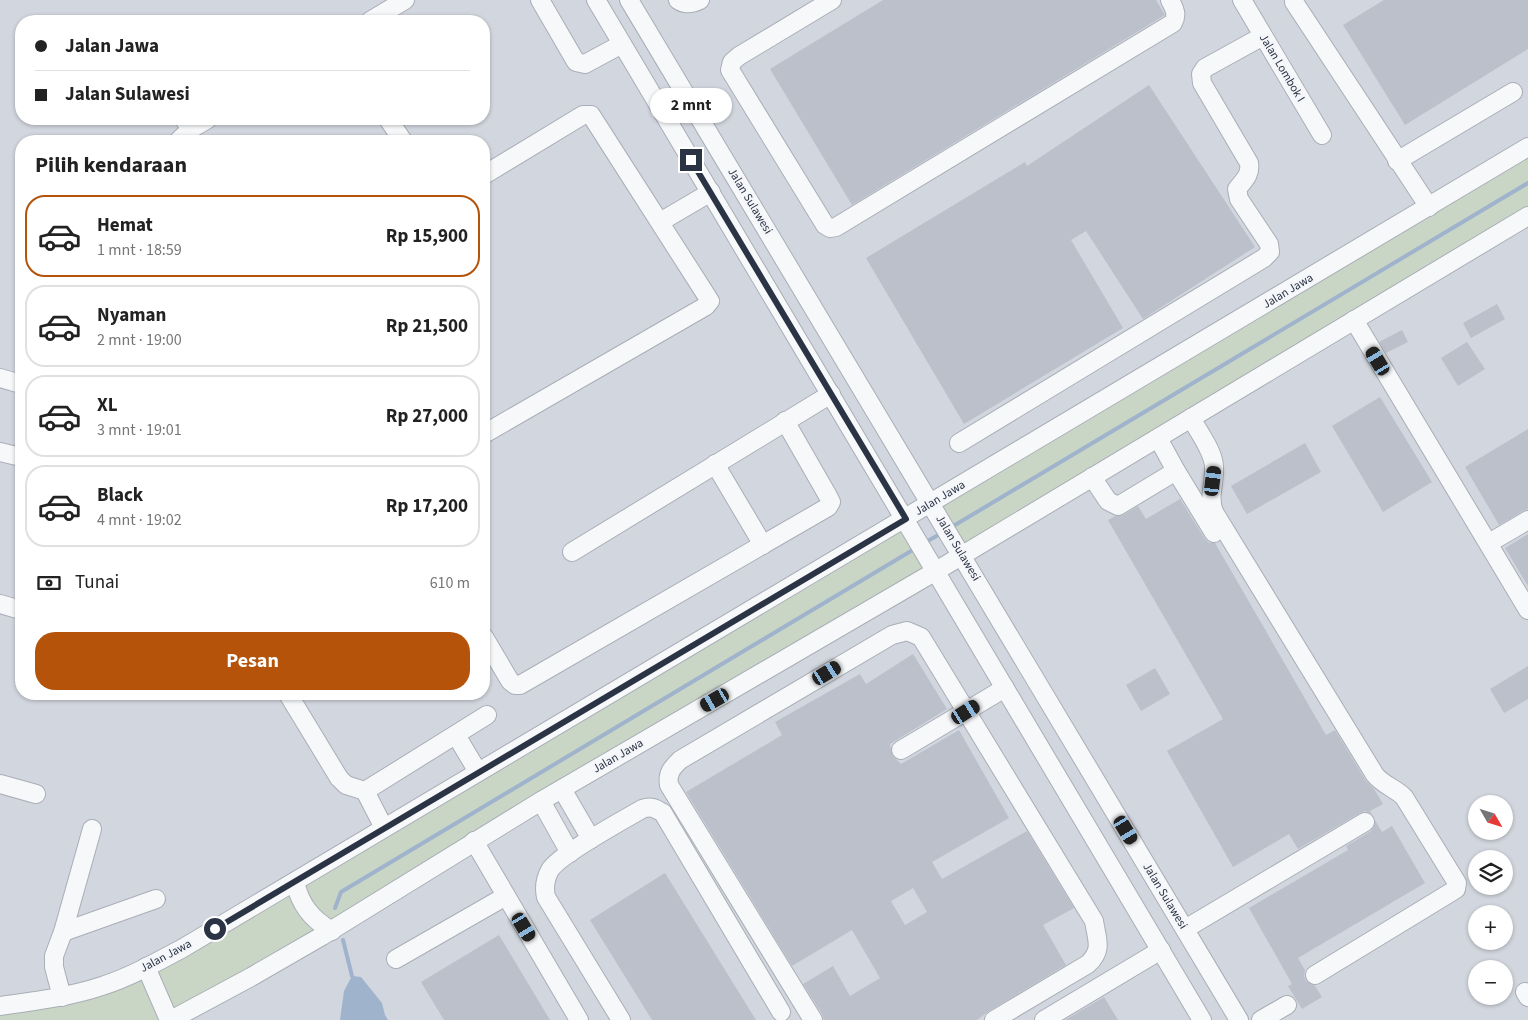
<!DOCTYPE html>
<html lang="id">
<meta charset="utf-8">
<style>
:root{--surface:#fff;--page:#f6f6f6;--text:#222;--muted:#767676;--line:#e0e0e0;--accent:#b45309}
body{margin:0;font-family:"Source Sans 3",sans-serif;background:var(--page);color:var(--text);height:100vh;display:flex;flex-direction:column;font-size:19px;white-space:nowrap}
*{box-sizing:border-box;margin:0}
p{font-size:16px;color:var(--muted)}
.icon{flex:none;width:28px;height:28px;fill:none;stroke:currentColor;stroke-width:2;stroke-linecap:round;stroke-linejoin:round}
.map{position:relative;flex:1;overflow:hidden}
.panel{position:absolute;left:15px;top:135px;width:475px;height:565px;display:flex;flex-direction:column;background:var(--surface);border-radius:20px;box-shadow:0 1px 4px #0004}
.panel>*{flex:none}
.hud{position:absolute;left:15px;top:15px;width:475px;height:110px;border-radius:20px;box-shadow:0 1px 4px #0004;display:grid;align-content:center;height:110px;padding:0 20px;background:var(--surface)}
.needle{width:32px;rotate:129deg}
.buttons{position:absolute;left:1468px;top:795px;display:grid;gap:10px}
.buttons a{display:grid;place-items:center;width:45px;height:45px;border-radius:50%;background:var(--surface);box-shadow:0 1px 4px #0004;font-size:25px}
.end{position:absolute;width:22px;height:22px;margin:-11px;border:6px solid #2b3445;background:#fff;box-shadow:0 0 0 2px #fff}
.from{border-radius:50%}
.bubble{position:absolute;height:35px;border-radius:18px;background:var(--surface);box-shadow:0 1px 4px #0004;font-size:16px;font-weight:700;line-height:35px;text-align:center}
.car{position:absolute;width:15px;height:30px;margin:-15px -8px;border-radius:6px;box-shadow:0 0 4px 1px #0007;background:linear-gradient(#222 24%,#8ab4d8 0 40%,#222 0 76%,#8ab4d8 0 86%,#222 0)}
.hud b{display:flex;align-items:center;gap:18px;height:48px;font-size:19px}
.hud b+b{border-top:1px solid var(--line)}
.hud i{width:12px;height:12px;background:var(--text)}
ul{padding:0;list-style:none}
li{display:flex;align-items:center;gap:15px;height:82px;margin:0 10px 8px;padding:0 10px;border:2px solid var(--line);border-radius:20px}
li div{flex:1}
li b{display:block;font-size:19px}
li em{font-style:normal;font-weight:700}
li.on{border-color:var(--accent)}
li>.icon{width:45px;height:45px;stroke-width:1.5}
h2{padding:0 20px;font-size:22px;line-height:60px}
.pay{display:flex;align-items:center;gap:12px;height:55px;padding:0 20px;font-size:19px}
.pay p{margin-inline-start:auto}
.cta{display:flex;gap:10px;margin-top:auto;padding:10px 20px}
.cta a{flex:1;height:58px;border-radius:20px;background:var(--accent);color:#fff;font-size:20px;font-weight:700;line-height:58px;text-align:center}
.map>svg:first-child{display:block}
.built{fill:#d2d6de;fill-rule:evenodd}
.green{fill:#c9d6c5}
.water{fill:#9fb4cc}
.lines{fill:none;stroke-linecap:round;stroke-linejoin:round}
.stream{stroke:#9fb4cc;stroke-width:4}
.building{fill:#bbc0ca;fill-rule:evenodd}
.minor-casing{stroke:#a9aeb7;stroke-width:20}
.minor{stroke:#f7f8fa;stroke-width:18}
.route{stroke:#2b3445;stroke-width:6}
.labels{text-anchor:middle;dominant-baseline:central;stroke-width:5;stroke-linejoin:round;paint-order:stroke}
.street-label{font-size:12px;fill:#2b3445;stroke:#f4f6f9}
</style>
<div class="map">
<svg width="1528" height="1020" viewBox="0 0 1528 1020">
<rect width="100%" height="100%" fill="#e4e7ec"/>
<path class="built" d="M0,0h1528v1020h-1528zM21,21h463v98h-463zM21,141h463v553h-463zM1476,804h28v27h-28zM1476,859h28v27h-28zM1476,914h28v27h-28zM1476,969h28v27h-28z"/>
<g class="green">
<path d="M1528,147v69l-566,339 -31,-51z"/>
<path d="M905,519l31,52 -765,449h-171v-14l104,-20z"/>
</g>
<path class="water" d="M352,976l9,1 21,26 3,12 3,5h-48l4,-29z"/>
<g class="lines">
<g class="stream">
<path d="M950,528l578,-345"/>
<path d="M924,543l18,-10"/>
<path d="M335,908l6,-16 575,-344"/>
<path d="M343,940l9,36"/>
</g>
</g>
<g class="building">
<path d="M883,0h273l9,15 -313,190 -82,-136z"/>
<path d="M1384,0h144v49l-123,76 -62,-100z"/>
<path d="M1149,85l106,162 -112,72 -57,-88 -15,9 52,88 -159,96 -98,-166 159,-96 2,4z"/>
<path d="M1497,304l8,15 -34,19 -8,-15z"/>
<path d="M1402,330l6,12 -22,11 -7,-11z"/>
<path d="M1467,342l18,27 -27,17 -17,-28z"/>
<path d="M1380,397l52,85 -49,30 -51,-86z"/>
<path d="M1528,429v80l-5,2 -24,14 -34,-58z"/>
<path d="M1305,443l16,29 -74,42 -16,-28z"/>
<path d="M1180,499l25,40 4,4h6l111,192 9,-5 31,51 8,8 9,15 -13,7 2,3 -7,-3 -5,2 -62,36 -9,-15 -56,33 -66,-116 56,-32 -115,-199 7,-4 8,-1 15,-9 8,13z"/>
<path d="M1528,534v52l-23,-38z"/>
<path d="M913,654l34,55 -57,35 2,11 9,9 58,-34 50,88 -77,44 10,17 85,-48 47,77 -31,17 23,40 -77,46 -12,9h-153l-2,-6 -19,-30 30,-18 17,30 30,-18 -28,-48 -60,36 -106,-174 96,-57 -7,-13 85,-48 6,10zM913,888l14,24 -22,13 -14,-24z"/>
<path d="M1528,666v33l-24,14 -14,-24z"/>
<path d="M1155,668l15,26 -29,17 -15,-26z"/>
<path d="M1375,820l7,12 10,-6 33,57 -127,75 7,12 -1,6 2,5 9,5 7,11 -20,12 -14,-23 4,-2 -43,-76 99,-58 -2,-4 25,-15 3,-4z"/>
<path d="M665,873l91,147h-104l-62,-100z"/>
<path d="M499,935l51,85h-106l-23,-38z"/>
<path d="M1104,997l14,23h-53z"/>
</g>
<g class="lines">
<g class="minor-casing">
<g id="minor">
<path d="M540,0l36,62 9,2 37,-20"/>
<path d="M596,0l606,1020"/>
<path d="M629,0l610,1020"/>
<path d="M678,0c7,5 14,4 22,0"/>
<path d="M832,0l-93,56 -7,6 -2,8 95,155 5,3 6,-1 337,-204c5,-9 1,-15 -3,-23"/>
<path d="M1242,0l80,135"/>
<path d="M1294,0v2l135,205"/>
<path d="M370,21l35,-21"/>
<path d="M184,119l7,10 17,-10"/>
<path d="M388,119l15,22"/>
<path d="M178,141l13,-12"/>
<path d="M1397,161l116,-69"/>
<path d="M484,175l99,-60h8l119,186 -4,5 -222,128"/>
<path d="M660,222l51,-30"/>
<path d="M1354,320l174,290"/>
<path d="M0,378l21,6"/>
<path d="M1191,418c7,13 23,34 23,49 1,16 -6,29 0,45l161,263c8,10 20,13 29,22l53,86 -1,6 -3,2 -138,84"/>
<path d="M1158,438l18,33"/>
<path d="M959,443l305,-185 6,-6 -1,-8 -30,-45 -2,-10c7,-9 14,-14 12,-26l-47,-80 -1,-9 4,-6 58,-32"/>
<path d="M0,452l21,5"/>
<path d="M715,464l48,81"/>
<path d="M1092,477l16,24 10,5 58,-35 38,62"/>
<path d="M1489,543l39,-23"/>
<path d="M572,552l259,-158"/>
<path d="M0,604l21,6"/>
<path d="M484,637l26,44 5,4h5l308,-178 3,-5 -3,-6 -43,-75"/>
<path d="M288,694l51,84 7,7 19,6 122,-76"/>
<path d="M456,735l22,37"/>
<path d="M901,750l104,-62"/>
<path d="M0,784l36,10"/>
<path d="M562,789l29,50"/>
<path d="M365,791l19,37"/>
<path d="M541,801l29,52"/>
<path d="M474,841l105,179"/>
<path d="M295,882c5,22 16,37 37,49"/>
<path d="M1185,929l180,-107"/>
<path d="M63,932l93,-33"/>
<path d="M396,959l110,-63"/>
<path d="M146,967l23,53"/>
<path d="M1525,992l3,5"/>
<path d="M62,997l-8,-30v-11l9,-24 29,-103"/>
<path d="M0,1006c35,-5 69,-9 102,-20 28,-9 55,-24 81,-38l1345,-801"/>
<path d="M171,1020l80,-43 71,-41 219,-135 395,-230 592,-355"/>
<path d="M621,1020l-75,-123c-2,-9 -1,-18 4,-27 10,-16 72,-49 92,-61 9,-3 13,-1 21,4l118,199"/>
<path d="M813,1020l-144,-235c-2,-12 3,-17 11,-25l212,-125 15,-4 14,6 173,284c3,19 9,29 -6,43l-94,56"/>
<path d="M1044,1020l117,-70"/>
<path d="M1261,1020l26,-15"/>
</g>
</g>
<use href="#minor" class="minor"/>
</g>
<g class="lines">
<path class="route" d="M215,929l691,-410 -215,-359"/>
</g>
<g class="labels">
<g class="street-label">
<text transform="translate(1282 68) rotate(59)">Jalan Lombok I</text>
<text transform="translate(750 201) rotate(59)">Jalan Sulawesi</text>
<text transform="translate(1288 291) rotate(-31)">Jalan Jawa</text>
<text transform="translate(940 498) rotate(-31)">Jalan Jawa</text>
<text transform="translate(958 548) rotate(59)">Jalan Sulawesi</text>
<text transform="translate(618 756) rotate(-30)">Jalan Jawa</text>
<text transform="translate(1165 896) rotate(59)">Jalan Sulawesi</text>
<text transform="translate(166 956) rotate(-28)">Jalan Jawa</text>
</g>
</g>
</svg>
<div class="buttons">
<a><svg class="needle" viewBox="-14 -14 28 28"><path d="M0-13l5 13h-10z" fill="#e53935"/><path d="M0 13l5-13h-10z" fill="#767676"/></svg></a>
<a><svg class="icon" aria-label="layers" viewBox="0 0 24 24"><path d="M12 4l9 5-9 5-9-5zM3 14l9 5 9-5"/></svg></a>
<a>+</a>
<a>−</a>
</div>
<i class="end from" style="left:215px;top:929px"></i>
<i class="end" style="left:691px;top:160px"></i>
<div class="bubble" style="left:650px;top:88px;width:82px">2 mnt</div>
<i class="car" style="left:1378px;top:361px;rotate:329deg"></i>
<i class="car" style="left:1213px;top:481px;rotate:7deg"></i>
<i class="car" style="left:827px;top:673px;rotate:59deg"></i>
<i class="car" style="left:715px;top:700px;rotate:240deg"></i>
<i class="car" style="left:966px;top:712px;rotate:58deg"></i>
<i class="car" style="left:1126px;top:830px;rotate:149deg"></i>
<i class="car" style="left:524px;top:927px;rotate:149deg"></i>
<div class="hud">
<b><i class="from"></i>Jalan Jawa</b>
<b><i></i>Jalan Sulawesi</b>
</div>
<section class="panel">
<h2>Pilih kendaraan</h2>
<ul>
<li class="on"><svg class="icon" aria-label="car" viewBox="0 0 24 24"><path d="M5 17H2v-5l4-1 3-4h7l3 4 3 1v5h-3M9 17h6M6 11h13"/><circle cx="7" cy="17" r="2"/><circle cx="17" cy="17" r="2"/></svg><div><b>Hemat</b><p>1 mnt · 18:59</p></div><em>Rp 15,900</em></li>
<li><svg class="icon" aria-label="car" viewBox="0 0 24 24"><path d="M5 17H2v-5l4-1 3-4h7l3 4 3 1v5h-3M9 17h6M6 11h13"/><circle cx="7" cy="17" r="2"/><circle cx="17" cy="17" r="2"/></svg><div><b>Nyaman</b><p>2 mnt · 19:00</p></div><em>Rp 21,500</em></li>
<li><svg class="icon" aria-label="car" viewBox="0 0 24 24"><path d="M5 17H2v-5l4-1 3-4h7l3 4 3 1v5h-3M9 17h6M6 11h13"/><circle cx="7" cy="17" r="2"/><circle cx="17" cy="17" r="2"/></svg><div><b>XL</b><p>3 mnt · 19:01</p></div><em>Rp 27,000</em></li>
<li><svg class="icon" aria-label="car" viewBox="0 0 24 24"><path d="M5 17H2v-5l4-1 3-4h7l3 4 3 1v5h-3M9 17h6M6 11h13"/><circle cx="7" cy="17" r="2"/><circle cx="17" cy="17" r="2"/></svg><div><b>Black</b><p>4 mnt · 19:02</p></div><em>Rp 17,200</em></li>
</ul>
<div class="pay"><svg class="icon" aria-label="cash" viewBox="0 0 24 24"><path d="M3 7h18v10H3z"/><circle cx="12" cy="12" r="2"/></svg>Tunai<p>610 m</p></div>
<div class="cta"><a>Pesan</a></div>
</section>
</div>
